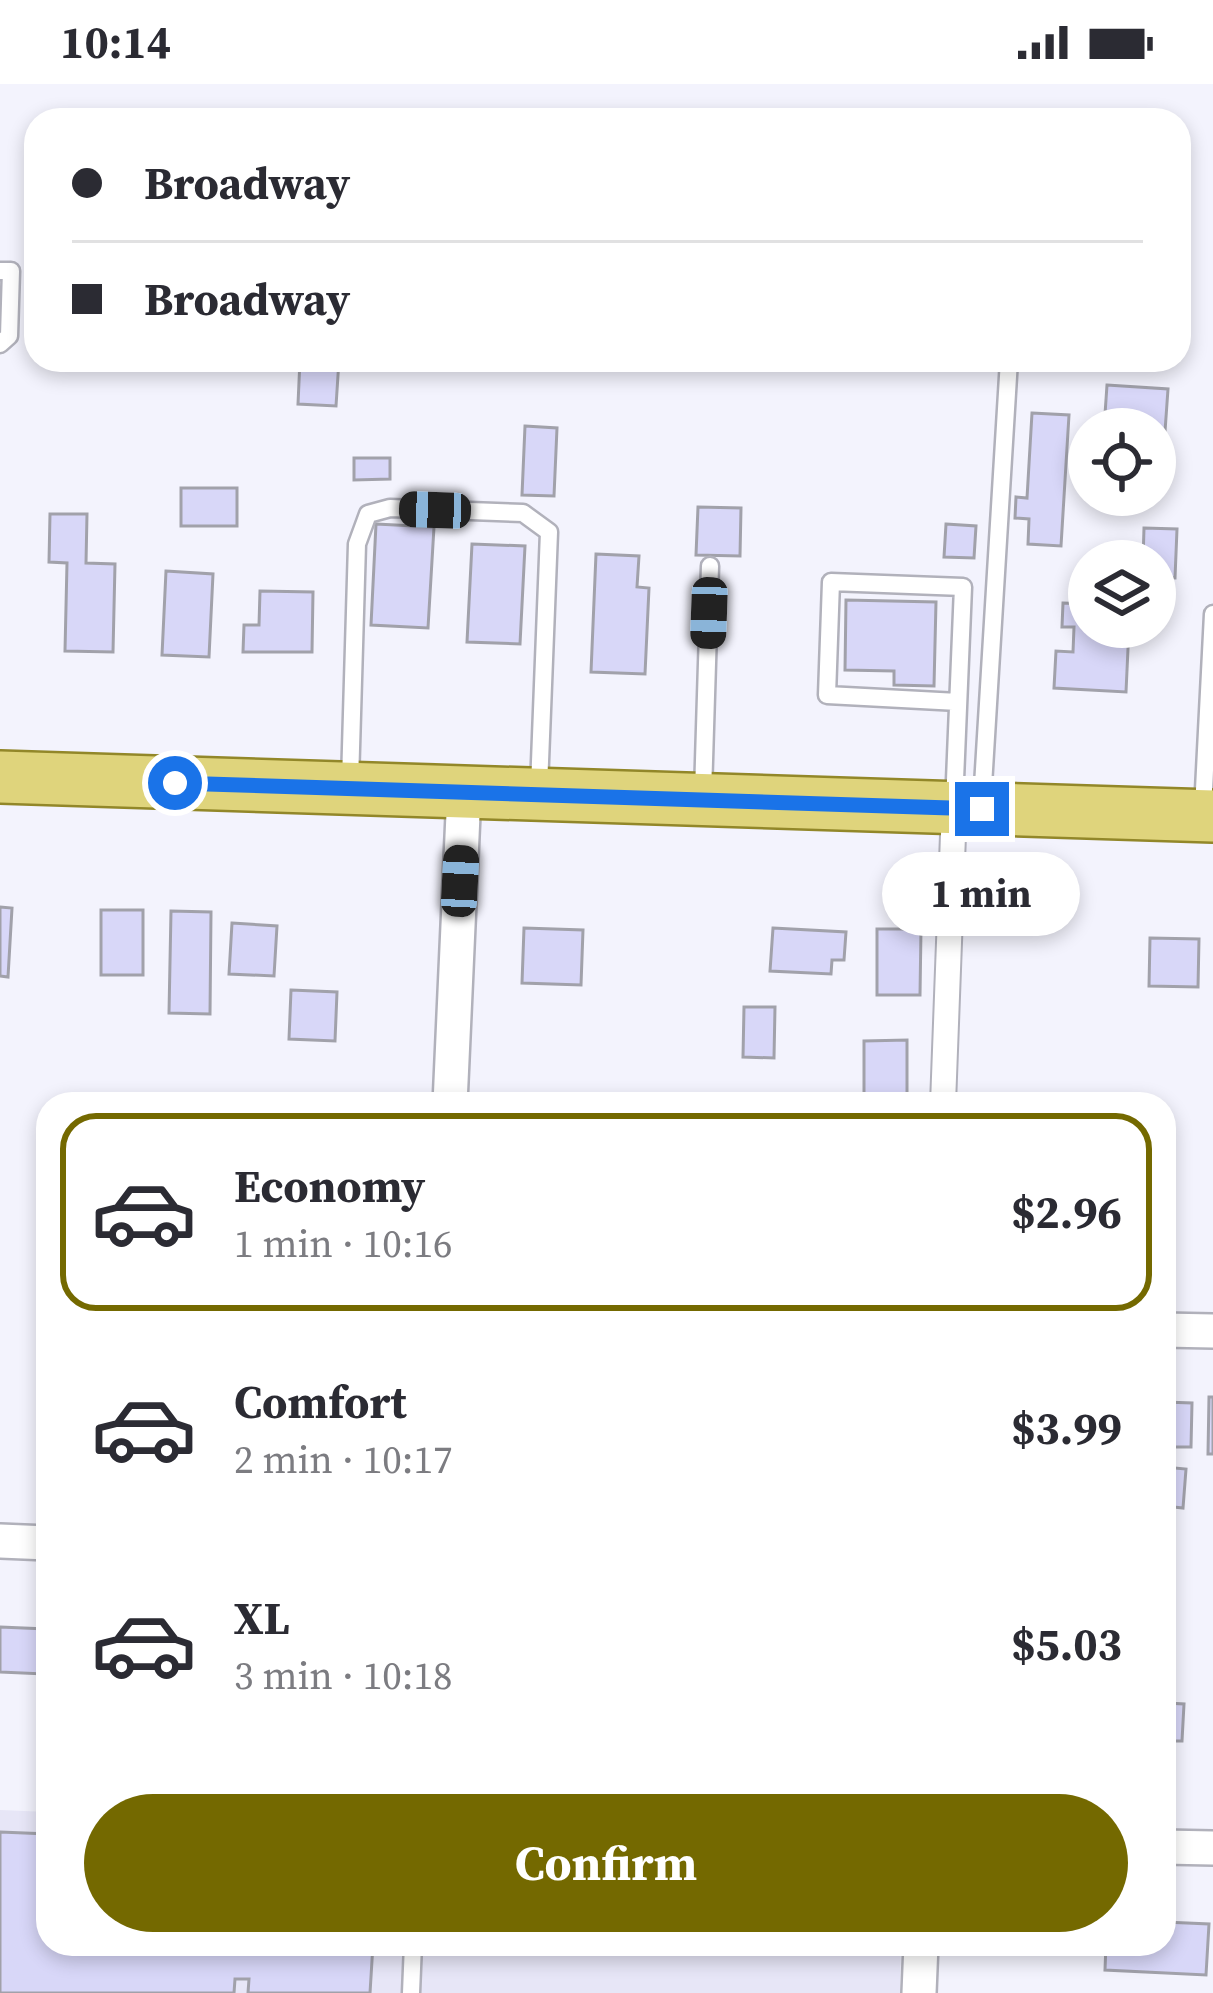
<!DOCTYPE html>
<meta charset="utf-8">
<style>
:root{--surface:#fff;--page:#f2f2f3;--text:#2b2b33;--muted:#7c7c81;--line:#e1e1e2;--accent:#746900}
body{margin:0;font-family:"Source Serif 4",serif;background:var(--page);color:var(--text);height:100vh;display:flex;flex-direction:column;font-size:45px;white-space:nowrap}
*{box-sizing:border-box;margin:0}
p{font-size:39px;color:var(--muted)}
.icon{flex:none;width:66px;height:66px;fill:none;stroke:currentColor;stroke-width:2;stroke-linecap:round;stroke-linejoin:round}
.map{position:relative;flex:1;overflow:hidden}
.side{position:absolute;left:36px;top:1008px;width:1140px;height:864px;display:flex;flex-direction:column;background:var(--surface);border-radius:36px;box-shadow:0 6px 18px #0003}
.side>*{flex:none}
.top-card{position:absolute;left:24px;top:24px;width:1167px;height:264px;border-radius:36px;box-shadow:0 6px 18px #0003;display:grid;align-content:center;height:264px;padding:0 48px;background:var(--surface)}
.fabs{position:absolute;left:1068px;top:324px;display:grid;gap:24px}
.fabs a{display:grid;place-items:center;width:108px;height:108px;border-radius:50%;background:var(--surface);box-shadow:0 6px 18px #0003;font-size:60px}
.end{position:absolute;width:54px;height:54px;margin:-27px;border:15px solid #1a73e8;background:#fff;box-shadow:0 0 0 6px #fff}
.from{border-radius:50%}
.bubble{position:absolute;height:84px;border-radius:42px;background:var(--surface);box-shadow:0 6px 18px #0003;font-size:39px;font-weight:700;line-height:84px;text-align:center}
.car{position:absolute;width:36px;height:72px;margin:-36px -18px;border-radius:15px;box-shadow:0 0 9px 3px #0007;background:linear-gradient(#222 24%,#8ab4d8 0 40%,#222 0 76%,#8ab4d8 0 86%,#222 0)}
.top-card b{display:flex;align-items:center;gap:42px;height:114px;font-size:45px}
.top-card b+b{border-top:3px solid var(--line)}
.top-card i{width:30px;height:30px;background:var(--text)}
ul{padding:21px 0 0;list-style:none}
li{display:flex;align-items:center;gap:36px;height:198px;margin:0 24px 18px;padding:0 24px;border:6px solid transparent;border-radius:36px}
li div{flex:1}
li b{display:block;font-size:45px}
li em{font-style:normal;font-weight:700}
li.active{border-color:var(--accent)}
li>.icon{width:108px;height:108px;stroke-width:1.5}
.action{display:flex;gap:24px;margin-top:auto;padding:24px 48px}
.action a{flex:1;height:138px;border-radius:72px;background:var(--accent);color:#fff;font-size:48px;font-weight:700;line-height:138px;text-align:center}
.status{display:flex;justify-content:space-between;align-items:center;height:84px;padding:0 60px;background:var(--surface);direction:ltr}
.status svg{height:33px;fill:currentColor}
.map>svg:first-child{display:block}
.built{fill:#e7e6f7}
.building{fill:#d8d7f8;stroke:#a1a1aa;stroke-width:3}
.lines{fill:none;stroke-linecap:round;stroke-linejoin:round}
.service-casing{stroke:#b1b1bb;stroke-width:21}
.pedestrian-casing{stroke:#b1b1bb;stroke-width:28}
.minor-casing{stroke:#b1b1bb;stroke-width:38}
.primary-casing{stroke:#928729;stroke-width:56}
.service{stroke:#fff;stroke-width:16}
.pedestrian{stroke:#fff;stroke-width:24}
.minor{stroke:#fff;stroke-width:33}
.primary{stroke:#dfd47c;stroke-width:51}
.route{stroke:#1a73e8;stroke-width:15}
</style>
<div class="status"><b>10:14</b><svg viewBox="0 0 49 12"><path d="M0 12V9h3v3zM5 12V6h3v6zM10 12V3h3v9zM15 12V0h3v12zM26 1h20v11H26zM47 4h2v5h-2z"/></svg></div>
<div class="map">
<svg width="1213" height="1909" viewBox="0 0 1213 1909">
<rect width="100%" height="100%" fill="#f3f3fd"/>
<path class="built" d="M0,1726l48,2v132h853l-1,49h-900z"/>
<g class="building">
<path d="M300,276h39l-3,46 -38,-2z"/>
<path d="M1107,301l61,4 -7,99 -6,-1v-58h-51z"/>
<path d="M1032,329l37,2 -8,131 -33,-2 1,-25 -14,-1 1,-21 11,1z"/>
<path d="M525,342l32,2 -3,68 -32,-1z"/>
<path d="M354,374h36v21l-36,1z"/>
<rect x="181" y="404" width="56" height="38"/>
<path d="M698,423l43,1 -1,48 -44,-1z"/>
<path d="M50,430h37l-1,49 29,1 -2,88 -48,-1 2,-88 -18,-1z"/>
<path d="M376,440l58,3 -6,101 -57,-3z"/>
<path d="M946,440l30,2 -2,32 -30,-1z"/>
<path d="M1144,444l33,1 -2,49 -20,-1v-16h-12z"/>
<path d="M472,460l53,2 -5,98 -53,-2z"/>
<path d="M596,470l43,2 -2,31 12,1 -4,86 -54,-2z"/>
<path d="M166,487l47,3 -4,83 -47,-2z"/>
<path d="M260,507l53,1 -1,60h-69l1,-27h15z"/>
<path d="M846,516l90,2 -2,84 -40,-1v-14l-49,-1z"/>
<path d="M1063,519l26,1v23h40l-3,65 -72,-4 2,-37 17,1 1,-25h-12z"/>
<path d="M0,823l12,1 -4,69 -8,-1z"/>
<rect x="101" y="826" width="42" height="65"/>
<path d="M171,827l40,1 -1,102 -41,-1z"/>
<path d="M232,839l45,3 -3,50 -45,-2z"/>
<path d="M524,844l59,2 -2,55 -59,-2z"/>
<path d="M773,844l73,4 -2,28h-12l-1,14 -61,-3z"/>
<path d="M877,845h44l-1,66h-43z"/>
<path d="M1150,854l49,1 -1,48 -49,-1z"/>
<path d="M291,906l46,2 -2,49 -46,-2z"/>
<path d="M744,923h31l-1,51 -31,-1z"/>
<path d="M907,956v59h-43v-58z"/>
<path d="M47,1278h1v83h-7z"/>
<path d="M1209,1313h4v57h-5z"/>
<path d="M1164,1318l28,1 -1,44h-27z"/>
<path d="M1164,1383l22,2 -3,39 -19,-2z"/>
<path d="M0,1543l46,2 -2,45 -44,-2z"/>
<path d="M1164,1579l5,1 -2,39 17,1 -2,37h-18z"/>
<path d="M0,1748l48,2v110h325l-3,49h-122l1,-14h-14l-1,14h-234z"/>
<path d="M1164,1838l45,2 -3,51 -101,-5 1,-26h58z"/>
</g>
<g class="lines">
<g class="service-casing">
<g id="service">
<path d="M0,187h11l-2,65 -9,8"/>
<path d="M350,698l7,-238 11,-30 22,-6 133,5 26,19 -10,255"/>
<path d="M703,709l7,-227"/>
<path d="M982,718l27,-442"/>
<path d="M954,720l9,-217 -132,-5 -4,113 131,7"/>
<path d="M1203,725l10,-195"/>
<path d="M411,1909l2,-49"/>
</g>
</g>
<g class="pedestrian-casing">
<path id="pedestrian" d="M943,1020l11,-296"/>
</g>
<g class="minor-casing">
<g id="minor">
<path d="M450,1020l14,-312"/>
<path d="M1164,1246l49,1"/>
<path d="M0,1457l48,2"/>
<path d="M1164,1763l49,1"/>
<path d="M919,1909l2,-49"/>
</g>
</g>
<g class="primary-casing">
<path id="primary" d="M0,693l1213,39"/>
</g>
<use href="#service" class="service"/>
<use href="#pedestrian" class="pedestrian"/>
<use href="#minor" class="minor"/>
<use href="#primary" class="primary"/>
</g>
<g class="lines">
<path class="route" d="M175,699l807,26"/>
</g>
</svg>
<div class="fabs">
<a><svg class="icon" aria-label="locate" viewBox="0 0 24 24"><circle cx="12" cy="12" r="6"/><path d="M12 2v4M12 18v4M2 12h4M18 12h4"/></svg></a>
<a><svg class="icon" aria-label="layers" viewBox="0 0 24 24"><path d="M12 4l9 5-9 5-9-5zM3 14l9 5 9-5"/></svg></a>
</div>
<i class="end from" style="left:175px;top:699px"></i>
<i class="end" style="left:982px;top:725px"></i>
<div class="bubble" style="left:882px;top:768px;width:198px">1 min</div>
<i class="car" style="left:435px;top:426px;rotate:272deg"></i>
<i class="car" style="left:709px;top:529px;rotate:182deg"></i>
<i class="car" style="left:460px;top:797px;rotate:3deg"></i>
<div class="top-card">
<b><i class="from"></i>Broadway</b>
<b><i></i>Broadway</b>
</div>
<section class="side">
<ul>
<li class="active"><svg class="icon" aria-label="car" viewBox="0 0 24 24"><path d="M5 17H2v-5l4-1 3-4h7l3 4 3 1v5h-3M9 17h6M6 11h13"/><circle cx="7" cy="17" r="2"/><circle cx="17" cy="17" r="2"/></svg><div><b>Economy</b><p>1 min · 10:16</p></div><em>$2.96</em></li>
<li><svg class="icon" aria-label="car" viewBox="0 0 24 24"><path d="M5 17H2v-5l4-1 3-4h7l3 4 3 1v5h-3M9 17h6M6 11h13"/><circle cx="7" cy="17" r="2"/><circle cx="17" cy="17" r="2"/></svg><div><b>Comfort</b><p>2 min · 10:17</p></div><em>$3.99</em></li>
<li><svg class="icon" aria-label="car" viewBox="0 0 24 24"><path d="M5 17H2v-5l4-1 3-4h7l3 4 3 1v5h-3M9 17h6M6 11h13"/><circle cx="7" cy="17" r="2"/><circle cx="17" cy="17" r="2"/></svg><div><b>XL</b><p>3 min · 10:18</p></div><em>$5.03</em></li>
</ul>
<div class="action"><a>Confirm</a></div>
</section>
</div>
